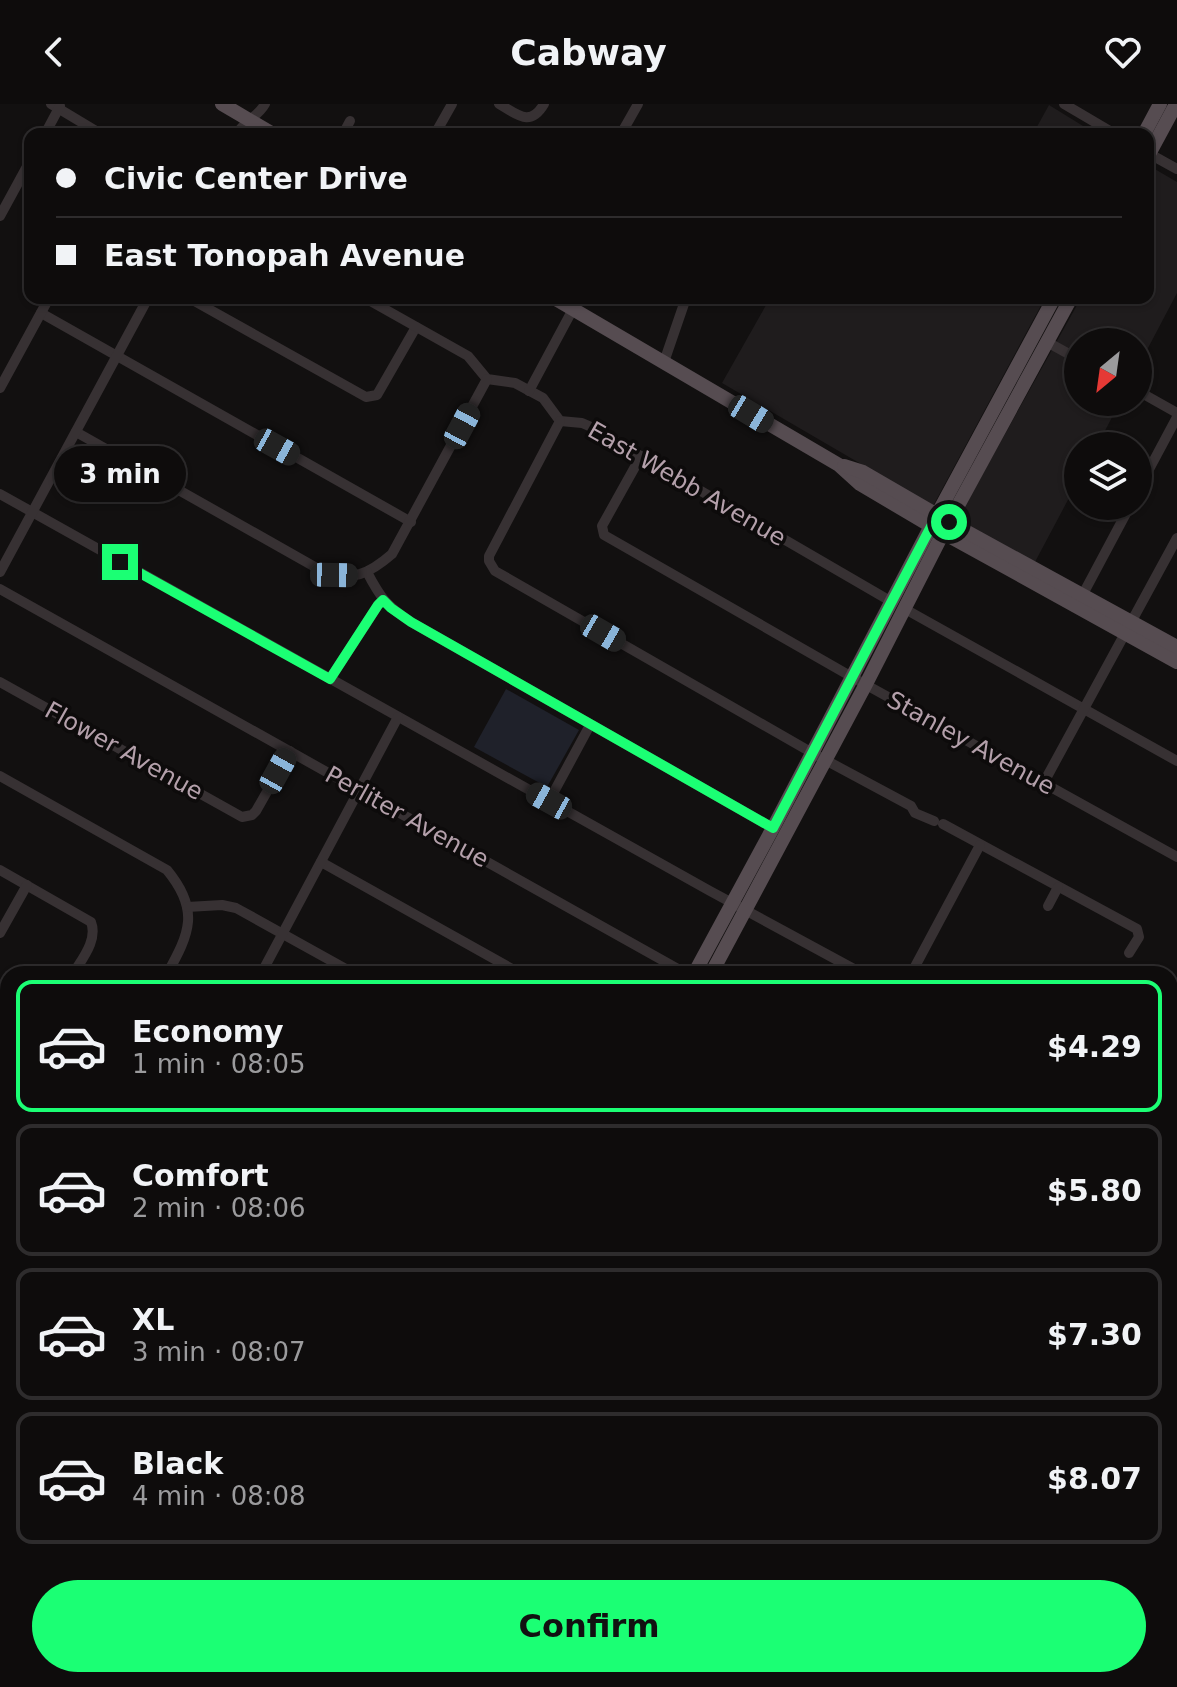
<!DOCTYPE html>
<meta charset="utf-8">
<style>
:root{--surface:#0e0c0c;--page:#171515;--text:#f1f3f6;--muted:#9b9b9d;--line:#2e2c2d;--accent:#1bff74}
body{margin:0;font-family:"DejaVu Sans",sans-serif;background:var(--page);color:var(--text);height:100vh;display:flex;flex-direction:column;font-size:30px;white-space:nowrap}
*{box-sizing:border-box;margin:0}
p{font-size:26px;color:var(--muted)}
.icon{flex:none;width:44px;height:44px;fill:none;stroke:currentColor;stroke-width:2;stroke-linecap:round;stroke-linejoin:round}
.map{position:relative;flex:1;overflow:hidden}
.panel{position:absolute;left:0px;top:862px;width:1178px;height:722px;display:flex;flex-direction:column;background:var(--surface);border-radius:24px 24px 0 0;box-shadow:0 2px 6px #0004,0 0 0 2px var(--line)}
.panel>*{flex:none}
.top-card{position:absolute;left:24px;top:24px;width:1130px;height:176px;border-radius:16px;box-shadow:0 2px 6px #0004,0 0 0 2px var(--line);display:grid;align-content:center;height:176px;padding:0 32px;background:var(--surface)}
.needle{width:52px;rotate:209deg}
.controls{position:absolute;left:1064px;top:224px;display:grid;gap:16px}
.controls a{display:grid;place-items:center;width:88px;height:88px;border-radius:50%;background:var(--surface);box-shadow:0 2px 6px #0004,0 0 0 2px var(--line);font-size:40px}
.end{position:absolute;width:36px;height:36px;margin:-18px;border:10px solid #1bff74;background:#111;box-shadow:0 0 0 4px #111}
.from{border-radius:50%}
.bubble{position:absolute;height:56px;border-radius:28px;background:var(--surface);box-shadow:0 2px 6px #0004,0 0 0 2px var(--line);font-size:26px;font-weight:700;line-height:56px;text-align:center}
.car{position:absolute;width:24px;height:48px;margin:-24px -12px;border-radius:10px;box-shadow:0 0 6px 2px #0007;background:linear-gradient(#222 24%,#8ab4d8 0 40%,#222 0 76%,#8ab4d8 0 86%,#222 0)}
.top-card b{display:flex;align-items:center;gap:28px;height:76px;font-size:30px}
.top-card b+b{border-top:2px solid var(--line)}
.top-card i{width:20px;height:20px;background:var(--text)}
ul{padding:14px 0 0;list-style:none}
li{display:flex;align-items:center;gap:24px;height:132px;margin:0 16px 12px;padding:0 16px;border:4px solid var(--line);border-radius:16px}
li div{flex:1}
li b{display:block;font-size:30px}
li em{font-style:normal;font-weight:700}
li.selected{border-color:var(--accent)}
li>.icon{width:72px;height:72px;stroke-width:1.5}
.cta{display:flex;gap:16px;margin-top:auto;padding:16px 32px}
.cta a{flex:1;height:92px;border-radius:48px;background:var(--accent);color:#111;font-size:32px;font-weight:700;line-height:92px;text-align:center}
header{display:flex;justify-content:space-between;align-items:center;height:104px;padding:0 32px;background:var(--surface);font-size:36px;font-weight:700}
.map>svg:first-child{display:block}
.built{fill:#1f1c1d}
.green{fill:#1f212a}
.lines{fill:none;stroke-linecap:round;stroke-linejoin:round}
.minor{stroke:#373133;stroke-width:10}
.major{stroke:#564c51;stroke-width:14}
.route{stroke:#1bff74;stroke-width:10}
.labels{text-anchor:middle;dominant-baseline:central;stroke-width:7;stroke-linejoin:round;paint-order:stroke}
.street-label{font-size:24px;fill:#b4a0ab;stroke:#0d0b0b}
</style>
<header><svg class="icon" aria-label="back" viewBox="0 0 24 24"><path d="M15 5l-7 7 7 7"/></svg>Cabway<svg class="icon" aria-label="heart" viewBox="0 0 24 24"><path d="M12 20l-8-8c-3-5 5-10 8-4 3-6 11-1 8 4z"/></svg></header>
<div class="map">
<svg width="1177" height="1583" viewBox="0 0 1177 1583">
<rect width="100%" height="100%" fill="#121010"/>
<g class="built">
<path d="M1049,1l47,29h-63z"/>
<path d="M1153,64l24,14v111l-39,74v-25h-60v60h42l-23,44h-19v35l-43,81 -78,-42 124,-222h67v-121z"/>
<path d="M770,194h275l-112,208 -211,-123z"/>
<path d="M1177,902v124l-7,-4v-107z"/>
<path d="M0,910l8,4v87l-8,-5z"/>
<path d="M1170,1048l7,4v135l-7,-4z"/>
<path d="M1170,1350l7,1v89l-7,13z"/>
<path d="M1170,1549l7,4v30h-339l-13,-7h345z"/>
<path d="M325,1576h215v2l-1,5h-218z"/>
<path d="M593,1576h198l-4,7h-197z"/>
</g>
<g class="green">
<path d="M506,585l73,41 -32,57 -73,-40z"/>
<path d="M8,1264v88l-8,15v-92z"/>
</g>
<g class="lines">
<g class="minor">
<path d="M51,0l50,30"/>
<path d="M499,0c18,10 31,24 45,0"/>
<path d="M1064,0l51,30"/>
<path d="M45,30l15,-28"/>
<path d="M237,30c7,-13 21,-17 28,-30"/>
<path d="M343,30l7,-13"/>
<path d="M435,30l17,-30"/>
<path d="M621,30l17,-30"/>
<path d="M1148,49l29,16"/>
<path d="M0,112l30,-55"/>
<path d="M189,194l177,99 11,-2 39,-68"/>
<path d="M365,194l103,58 19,23 28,4 28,15 17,23 22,2 7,3 303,176"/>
<path d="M41,209l370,209"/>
<path d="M1047,238l31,17"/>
<path d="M664,258l22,-64"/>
<path d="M0,284l49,-90"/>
<path d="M529,287l44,-82"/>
<path d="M1138,287l39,22"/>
<path d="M560,317l-71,135v5l6,10 321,184 95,51 4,7 19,8"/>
<path d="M76,328l246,139c30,11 47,3 70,-17l95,-175"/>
<path d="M641,352l-39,70 2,9 248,142 325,180"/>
<path d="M1138,386l39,-73"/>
<path d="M0,390l710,397 153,83"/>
<path d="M0,468l148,-274"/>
<path d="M367,468c14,27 20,34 44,50l362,206"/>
<path d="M0,485l687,385"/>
<path d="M1082,492l48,-90"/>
<path d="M905,505l272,152"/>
<path d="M330,575l48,-74 5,-5"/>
<path d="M0,578l242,135 10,-2 4,-4 34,-60"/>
<path d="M0,672l167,94c33,40 23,63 0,104"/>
<path d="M1043,680l134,-246"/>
<path d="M549,697l41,-76"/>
<path d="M943,720l194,105 2,8 -10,16"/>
<path d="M321,758l200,112"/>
<path d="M0,766l91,52c7,18 -9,37 -18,52"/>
<path d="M1048,802l10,-19"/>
<path d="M187,803l35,-2 14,3 119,66"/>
<path d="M0,829l27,-48"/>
<path d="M261,870l137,-257"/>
<path d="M911,870l69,-129"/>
<path d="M1170,896l7,-13"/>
<path d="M0,934l8,-15"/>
<path d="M1170,1035l7,3"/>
<path d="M0,1162l8,-15"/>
<path d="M1170,1232l7,3"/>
<path d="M1172,1339l5,3"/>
<path d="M0,1385l8,-15"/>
<path d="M807,1576l13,7"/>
<path d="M15,1583l4,-7"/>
<path d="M136,1583l4,-7"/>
<path d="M257,1583l4,-7"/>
<path d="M330,1583l4,-7"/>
<path d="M795,1583l3,-7"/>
</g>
<g class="major">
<path d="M222,0l51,30"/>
<path d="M1144,30l16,-30"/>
<path d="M1148,52l28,-52"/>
<path d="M554,194l285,167 21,19 71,42 246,136"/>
<path d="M844,362l19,6 93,54 221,121"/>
<path d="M694,870l79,-146 158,-302 123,-228"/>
<path d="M711,870l155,-290 77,-151 128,-235"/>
<path d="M0,895l8,4"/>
<path d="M1170,1522l7,4"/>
<path d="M1170,1540l7,3"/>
<path d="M547,1583l1,-7"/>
<path d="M570,1583l1,-7"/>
</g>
</g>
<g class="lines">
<path class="route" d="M120,458l210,117 48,-74 5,-5 8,8 20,14 362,206 164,-313 12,7"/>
</g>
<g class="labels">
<g class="street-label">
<text transform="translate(687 380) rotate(30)">East Webb Avenue</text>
<text transform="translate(971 639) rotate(29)">Stanley Avenue</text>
<text transform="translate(124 647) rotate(29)">Flower Avenue</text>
<text transform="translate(407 713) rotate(29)">Perliter Avenue</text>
</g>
</g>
</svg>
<div class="controls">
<a><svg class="needle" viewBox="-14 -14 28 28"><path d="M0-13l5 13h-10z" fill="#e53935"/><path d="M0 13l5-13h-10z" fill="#9b9b9d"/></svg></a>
<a><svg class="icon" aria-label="layers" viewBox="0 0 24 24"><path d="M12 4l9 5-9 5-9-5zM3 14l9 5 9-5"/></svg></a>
</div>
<i class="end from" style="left:949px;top:418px"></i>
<i class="end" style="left:120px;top:458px"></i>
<div class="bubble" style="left:54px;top:342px;width:132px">3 min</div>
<i class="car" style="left:751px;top:310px;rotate:121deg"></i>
<i class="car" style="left:462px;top:322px;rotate:28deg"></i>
<i class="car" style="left:277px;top:343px;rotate:119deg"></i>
<i class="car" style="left:334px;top:471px;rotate:91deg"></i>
<i class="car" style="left:603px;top:529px;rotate:120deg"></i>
<i class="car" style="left:278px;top:667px;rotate:29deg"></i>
<i class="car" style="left:549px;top:697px;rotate:299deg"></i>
<div class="top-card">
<b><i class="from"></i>Civic Center Drive</b>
<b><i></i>East Tonopah Avenue</b>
</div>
<section class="panel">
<ul>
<li class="selected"><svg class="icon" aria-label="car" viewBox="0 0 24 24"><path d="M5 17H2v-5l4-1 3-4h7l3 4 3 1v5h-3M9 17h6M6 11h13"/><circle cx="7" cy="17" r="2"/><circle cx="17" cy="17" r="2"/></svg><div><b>Economy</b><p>1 min · 08:05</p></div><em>$4.29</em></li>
<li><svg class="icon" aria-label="car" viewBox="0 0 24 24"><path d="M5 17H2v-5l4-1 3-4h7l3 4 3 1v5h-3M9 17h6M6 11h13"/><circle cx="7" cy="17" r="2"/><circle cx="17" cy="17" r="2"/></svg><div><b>Comfort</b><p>2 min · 08:06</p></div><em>$5.80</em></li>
<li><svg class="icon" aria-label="car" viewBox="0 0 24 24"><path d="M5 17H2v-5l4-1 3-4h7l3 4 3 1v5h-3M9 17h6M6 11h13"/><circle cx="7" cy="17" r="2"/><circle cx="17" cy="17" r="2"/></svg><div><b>XL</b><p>3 min · 08:07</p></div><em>$7.30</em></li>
<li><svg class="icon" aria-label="car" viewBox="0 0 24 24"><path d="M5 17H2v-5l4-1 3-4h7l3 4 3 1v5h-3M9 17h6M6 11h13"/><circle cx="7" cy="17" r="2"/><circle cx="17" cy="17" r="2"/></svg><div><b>Black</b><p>4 min · 08:08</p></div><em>$8.07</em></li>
</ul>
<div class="cta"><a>Confirm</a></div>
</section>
</div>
